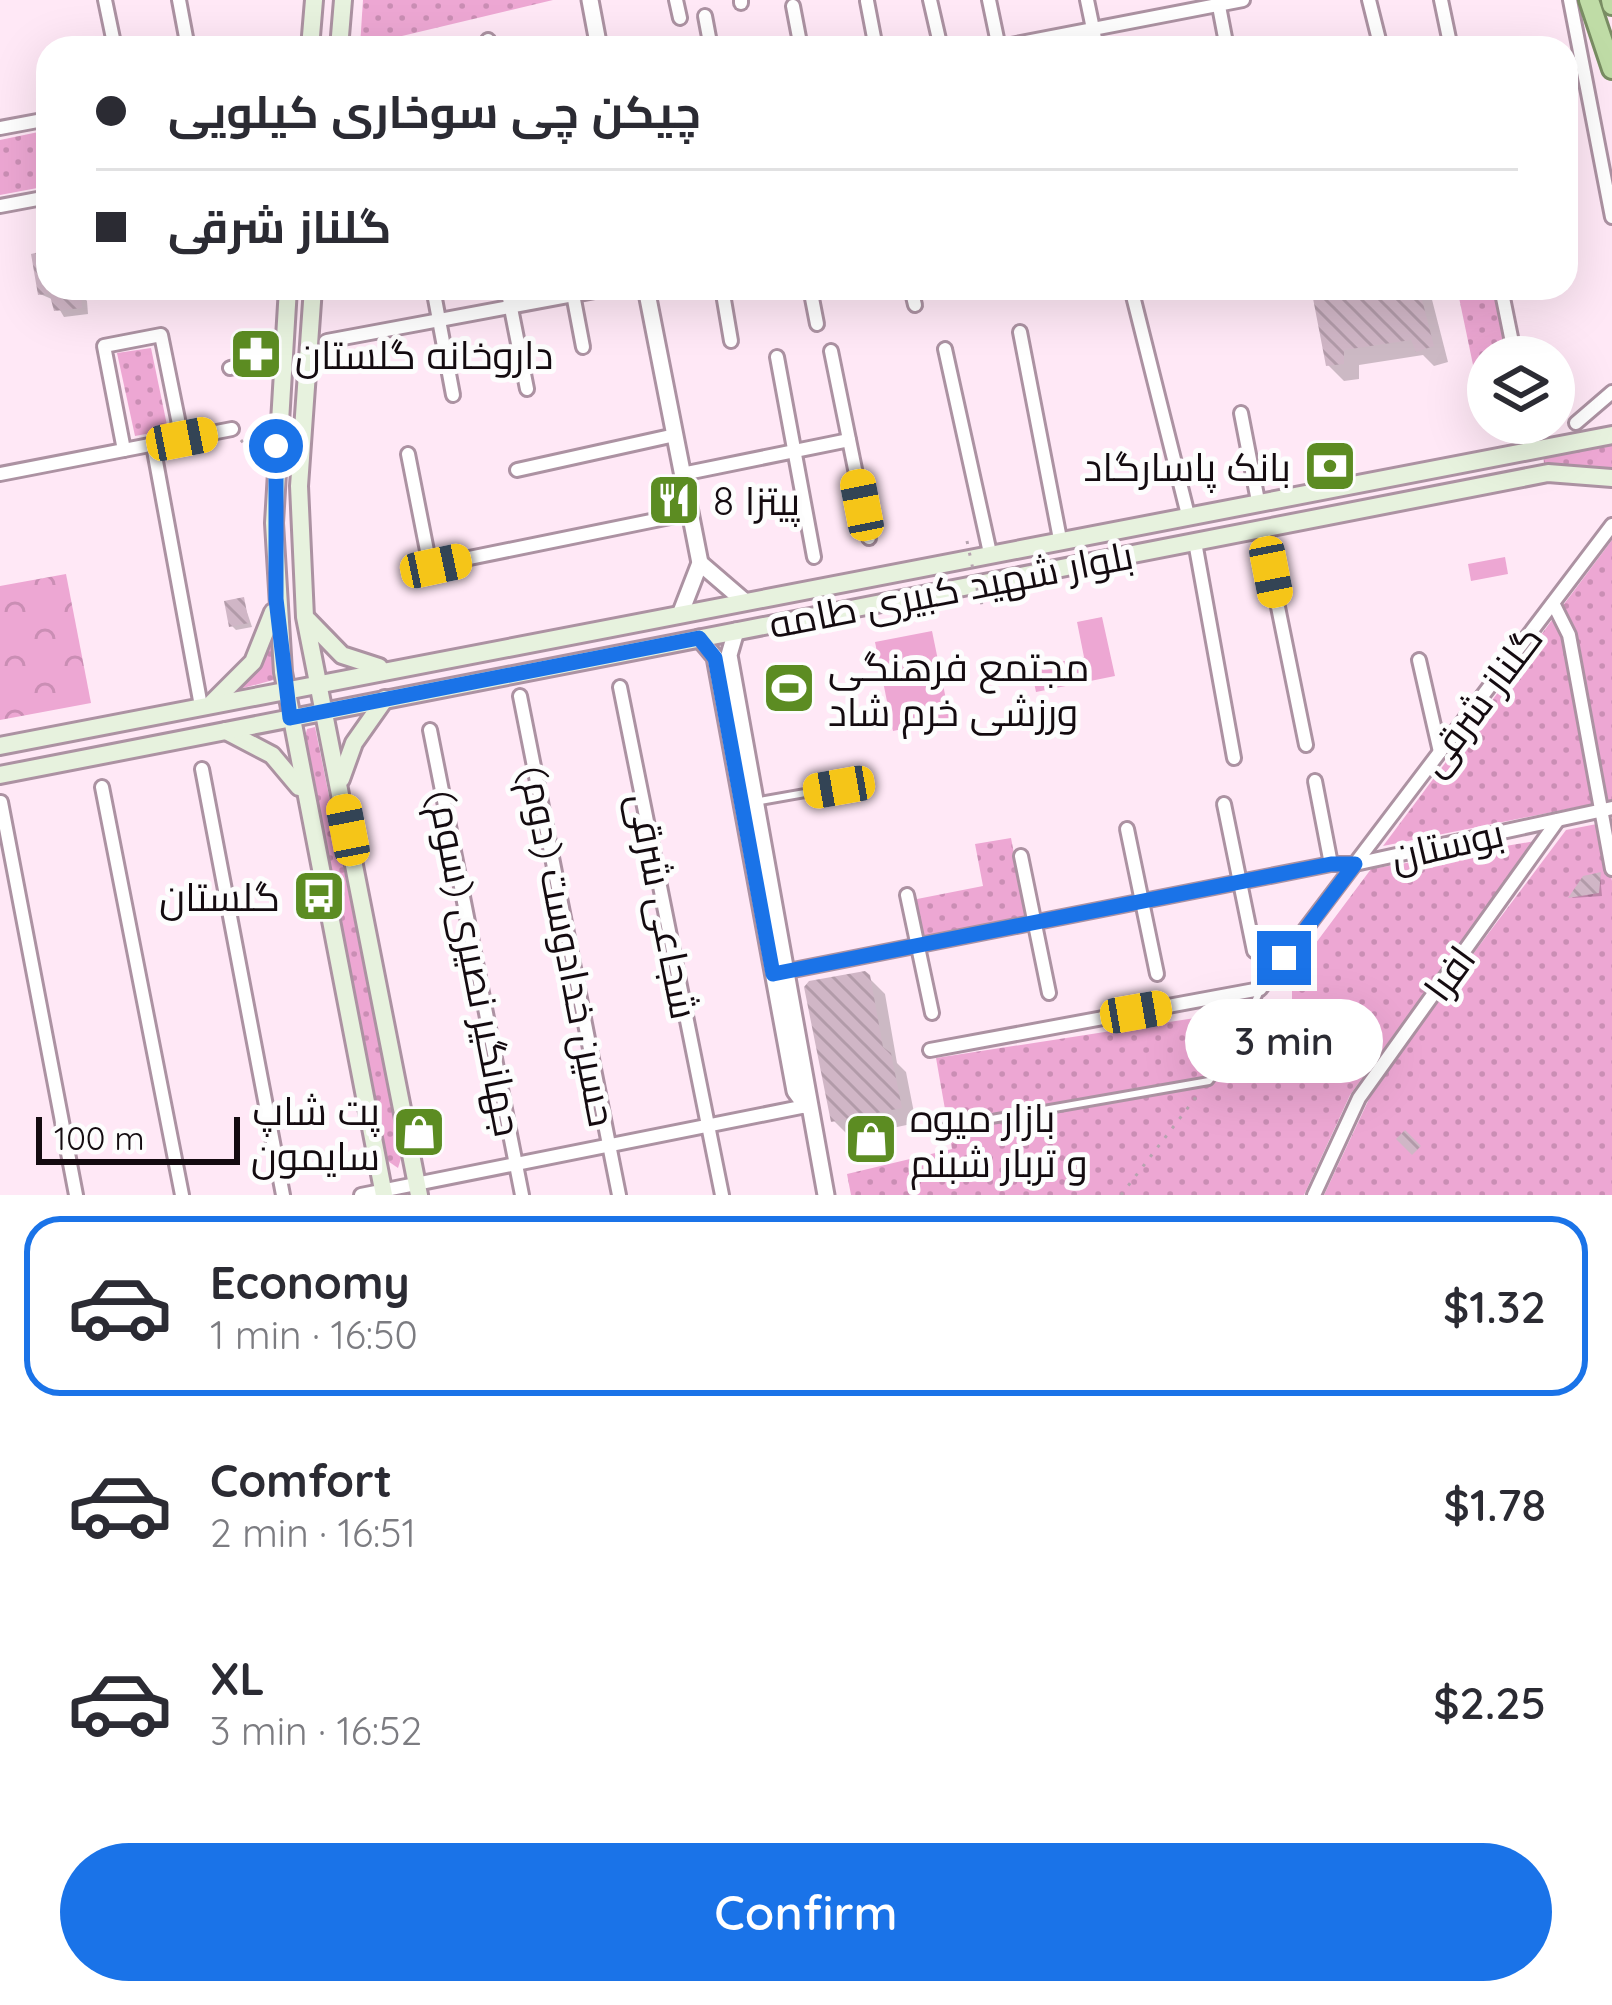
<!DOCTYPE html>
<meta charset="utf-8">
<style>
:root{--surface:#fff;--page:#f7f7f7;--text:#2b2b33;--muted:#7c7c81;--line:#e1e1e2;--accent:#1a73e8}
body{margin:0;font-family:Quicksand,Cairo,sans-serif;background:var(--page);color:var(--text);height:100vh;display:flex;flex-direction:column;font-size:45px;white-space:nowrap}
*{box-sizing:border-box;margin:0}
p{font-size:39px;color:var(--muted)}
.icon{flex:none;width:66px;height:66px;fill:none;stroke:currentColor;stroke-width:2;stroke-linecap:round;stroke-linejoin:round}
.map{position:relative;height:1195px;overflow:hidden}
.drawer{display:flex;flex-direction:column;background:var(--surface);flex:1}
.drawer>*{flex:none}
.guide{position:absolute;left:36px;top:36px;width:1542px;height:264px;border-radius:36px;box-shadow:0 12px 48px #0002;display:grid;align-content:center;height:264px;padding:0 60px;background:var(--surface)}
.buttons{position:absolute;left:1467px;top:336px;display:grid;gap:24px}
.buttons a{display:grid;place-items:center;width:108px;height:108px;border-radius:50%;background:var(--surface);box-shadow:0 12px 48px #0002;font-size:60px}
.scale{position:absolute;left:36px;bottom:30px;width:204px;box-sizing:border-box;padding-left:12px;border:6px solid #140b10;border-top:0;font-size:33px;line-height:42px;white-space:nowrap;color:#140b10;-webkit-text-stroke:9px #fdfdfd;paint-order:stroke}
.end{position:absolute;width:54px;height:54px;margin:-27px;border:15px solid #1a73e8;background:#fff;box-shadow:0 0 0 6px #fff}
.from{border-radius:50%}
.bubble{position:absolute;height:84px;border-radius:42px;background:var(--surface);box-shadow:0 12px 48px #0002;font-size:39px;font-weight:600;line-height:84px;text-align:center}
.car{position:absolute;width:36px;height:72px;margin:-36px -18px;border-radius:15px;box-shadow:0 0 9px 3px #0007;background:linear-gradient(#f5c518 24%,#345 0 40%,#f5c518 0 76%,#345 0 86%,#f5c518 0)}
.guide b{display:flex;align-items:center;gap:42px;height:114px;font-size:45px}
.guide b+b{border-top:3px solid var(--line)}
.guide i{width:30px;height:30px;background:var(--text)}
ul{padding:21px 0 0;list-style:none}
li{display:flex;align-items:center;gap:36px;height:180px;margin:0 24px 18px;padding:0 36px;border:6px solid transparent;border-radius:36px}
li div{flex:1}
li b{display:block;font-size:45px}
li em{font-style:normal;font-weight:600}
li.current{border-color:var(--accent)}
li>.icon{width:108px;height:108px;stroke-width:1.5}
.cta{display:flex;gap:24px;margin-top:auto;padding:24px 60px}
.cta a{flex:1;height:138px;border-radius:72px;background:var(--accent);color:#fff;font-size:48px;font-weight:600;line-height:138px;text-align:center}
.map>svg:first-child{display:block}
.green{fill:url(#green-dots)}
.forest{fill:url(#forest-crowns)}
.pitch{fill:#eda7d3}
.shadow{fill:#0003}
.building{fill:url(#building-back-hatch)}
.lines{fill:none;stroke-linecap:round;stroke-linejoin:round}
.service-casing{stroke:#ac92a2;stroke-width:12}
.minor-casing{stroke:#ac92a2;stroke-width:18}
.tertiary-casing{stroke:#ac92a2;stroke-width:21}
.secondary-casing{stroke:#ac92a2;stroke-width:22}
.trunk-casing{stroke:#798d63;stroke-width:24}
.path{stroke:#b6a3af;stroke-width:3;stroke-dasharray:3 9;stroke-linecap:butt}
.service{stroke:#fff;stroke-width:6}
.minor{stroke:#fff;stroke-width:12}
.tertiary{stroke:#fff;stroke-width:15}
.secondary{stroke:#e7f2de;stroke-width:16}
.trunk{stroke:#bfdca6;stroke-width:18}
.path-bridge{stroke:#b6a3af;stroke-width:3;stroke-dasharray:3 9;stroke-linecap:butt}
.route{stroke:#1a73e8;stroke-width:15}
.labels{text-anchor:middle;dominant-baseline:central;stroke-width:10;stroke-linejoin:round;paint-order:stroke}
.poi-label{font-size:39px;fill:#140b10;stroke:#fdfdfd;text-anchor:start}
.street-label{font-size:39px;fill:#140b10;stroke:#fdfdfd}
</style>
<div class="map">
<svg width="1612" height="1195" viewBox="0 0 1612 1195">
<defs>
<pattern id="green-dots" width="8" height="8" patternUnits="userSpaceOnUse" patternTransform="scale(3)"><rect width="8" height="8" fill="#eda7d3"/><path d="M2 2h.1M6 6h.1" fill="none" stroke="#ca8eb4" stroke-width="1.8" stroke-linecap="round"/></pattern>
<pattern id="forest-crowns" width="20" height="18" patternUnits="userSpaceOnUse" patternTransform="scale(3)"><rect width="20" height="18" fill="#eda7d3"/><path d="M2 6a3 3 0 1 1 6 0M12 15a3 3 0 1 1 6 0" fill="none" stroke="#ca8eb4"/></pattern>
<pattern id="building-back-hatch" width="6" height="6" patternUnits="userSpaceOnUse" patternTransform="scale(3)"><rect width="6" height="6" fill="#d0b6c6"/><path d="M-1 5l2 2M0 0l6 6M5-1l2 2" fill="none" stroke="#b29ba9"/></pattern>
</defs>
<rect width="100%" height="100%" fill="#ffe8f6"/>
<g class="green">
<path d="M363,0h190l-193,46z"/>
<path d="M48,130v56l-48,9v-55z"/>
<path d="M1457,288h37l14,69h-20v66l35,1 -36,8z"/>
<path d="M151,348l17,82 -33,6 -18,-83z"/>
<path d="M1612,442v30l-68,-9 -1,-9z"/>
<path d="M1612,540v260l-229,46z"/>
<path d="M272,641l5,38 -45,12z"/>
<path d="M315,727l87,428 -4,13 -16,-11 -78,-416 3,-12z"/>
<path d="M1602,823l10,58v314h-288l53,-113 189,-252z"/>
<path d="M1011,838l16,83 -106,21 -9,-42 71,-14 -8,-42z"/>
<path d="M1535,841l-185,254 -46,100h-453l-4,-21 105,-25 -16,-91 356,-55v-28l79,-106z"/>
</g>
<path class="forest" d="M66,574l25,129 -91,17v-134z"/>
<g class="pitch">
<path d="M1505,557l3,17 -37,7 -3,-17z"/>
<path d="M1102,617l13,59 -79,16 -5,-24 53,-11 -7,-35z"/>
<path d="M932,631l18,88 -57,12 -18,-89z"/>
</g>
<g class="shadow">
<path d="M48,233v55l32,5 7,8 1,13 -24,3 -10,-17 -14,-6z"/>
<path d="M119,288h32l1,9 -24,3z"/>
<path d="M1326,288h103l19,74 -14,4 -11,-11 -64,10v14l-15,2 -16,-16z"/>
<path d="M243,600l9,27 -16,3 -4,-4z"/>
<path d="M1600,875l2,21 -30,2 12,-19z"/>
<path d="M868,977l17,17 12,69 9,9 10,51 -66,14 -16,-16z"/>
</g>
<g class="building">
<path d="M48,250v38l33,2 1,18 -28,3 -6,-23v6l-10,1 -7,-41z"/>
<path d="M1311,288h108l15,58 -18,6 -5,-12 -67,10v14l-18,2z"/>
<path d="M244,597l5,26 -20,4 -5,-26z"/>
<path d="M1601,872l-2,21 -31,5 15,-22z"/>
<path d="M865,971l5,4 13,72 8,6 11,55 -71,14 -27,-135 5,-6z"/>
<path d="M1405,1130l16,16 -9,9 -16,-16z"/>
</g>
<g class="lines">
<g class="service-casing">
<g id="service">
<path d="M760,801l79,-14"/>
<path d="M946,1127l263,-46 24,-32 26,-56"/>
</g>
</g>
<g class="minor-casing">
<g id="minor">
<path d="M105,0l10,48"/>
<path d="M179,0l9,48"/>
<path d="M676,0l4,18"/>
<path d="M741,0v3"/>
<path d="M930,0l11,48"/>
<path d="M989,0l10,48"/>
<path d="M1087,0l10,48"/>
<path d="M1369,0l12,48"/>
<path d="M1441,0l10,48"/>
<path d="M1570,0l42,217"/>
<path d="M867,1l9,47"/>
<path d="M1218,1l9,47"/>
<path d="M793,6l8,42"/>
<path d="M705,16l6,32"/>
<path d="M488,40l2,8"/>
<path d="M995,48l248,-48"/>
<path d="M0,128l48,-9"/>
<path d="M0,206l48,-9"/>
<path d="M433,288l20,107"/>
<path d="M507,288l20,101"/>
<path d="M722,288l9,53"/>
<path d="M810,288l7,36"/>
<path d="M911,288l4,17"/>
<path d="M1131,288l57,227"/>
<path d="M1501,288l14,69"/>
<path d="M572,289l11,58"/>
<path d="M1020,332l40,207"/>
<path d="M327,341l284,-53"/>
<path d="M945,349l45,204"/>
<path d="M831,351l38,187"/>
<path d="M777,357l37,200"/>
<path d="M230,368l52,-12"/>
<path d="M1241,413l17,88"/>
<path d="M1576,423l36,-31"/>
<path d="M153,445l48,261"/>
<path d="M124,450l-20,-104 57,-11 21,104"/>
<path d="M408,454l22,112 260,-53"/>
<path d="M517,470l158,-35"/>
<path d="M0,474l232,-45"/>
<path d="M682,474l167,-34"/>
<path d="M1262,528l44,217"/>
<path d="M1195,542l39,216"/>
<path d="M1553,603l16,32 43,234"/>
<path d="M1419,660l21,92"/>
<path d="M620,687l102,508"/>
<path d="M520,696l99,499"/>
<path d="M430,730l92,465"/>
<path d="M202,769l81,426"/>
<path d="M1315,781l16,83"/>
<path d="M102,787l80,408"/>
<path d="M1,802l75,393"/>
<path d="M1224,804l30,147"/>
<path d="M1127,829l30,145"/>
<path d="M1021,856l28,137"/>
<path d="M907,895l25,118"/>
<path d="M778,973l553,-109h24l257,-56"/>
<path d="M930,1050l330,-61 352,-464"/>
<path d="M361,1195l445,-89"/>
<path d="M1314,1195l45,-97 199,-278"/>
</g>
</g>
<g class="tertiary-casing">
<g id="tertiary">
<path d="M590,0l9,48"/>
<path d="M646,288l54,275 -19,49"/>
<path d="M700,563l43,37"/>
<path d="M736,631l-7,24 97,540"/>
<path d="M699,638l16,19 80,434 11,15"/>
</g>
</g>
<g class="secondary-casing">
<g id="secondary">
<path d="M310,48l4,-48"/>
<path d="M339,48l4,-48"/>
<path d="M288,288l-14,235 9,149 101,523"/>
<path d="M313,288l-14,198 6,131 114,578"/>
<path d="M308,620l34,35 37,12"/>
<path d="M212,703l41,-41 20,-50"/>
<path d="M226,731l46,24 27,32"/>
<path d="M0,746l1612,-311"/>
<path d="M0,775l1548,-302 64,5"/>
<path d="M341,779l13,-36 31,-44"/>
</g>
</g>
<g class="trunk-casing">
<g id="trunk">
<path d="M1589,0l23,69"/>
<path d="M1611,0l1,5"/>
</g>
</g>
<g class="path">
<path d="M241,440l15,20"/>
<path d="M980,603l10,-2 -1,-6"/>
<path d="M1121,1195l79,-103"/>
</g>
<use href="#service" class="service"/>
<use href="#minor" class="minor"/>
<use href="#tertiary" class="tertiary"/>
<use href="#secondary" class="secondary"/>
<use href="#trunk" class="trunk"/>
<path class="path-bridge" d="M967,541l13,62"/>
</g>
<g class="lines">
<path class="route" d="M276,446v153l14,119 409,-80 16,20 58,316 558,-110h24l-71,94"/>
</g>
<defs>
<g id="pharmacy-square" transform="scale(2.7)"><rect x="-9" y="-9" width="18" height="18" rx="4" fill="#5c8c22" stroke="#fdfdfd"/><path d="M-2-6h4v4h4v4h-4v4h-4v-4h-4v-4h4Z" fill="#fff"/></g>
<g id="bank-square" transform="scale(2.7)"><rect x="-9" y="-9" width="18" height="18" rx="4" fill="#5c8c22" stroke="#fdfdfd"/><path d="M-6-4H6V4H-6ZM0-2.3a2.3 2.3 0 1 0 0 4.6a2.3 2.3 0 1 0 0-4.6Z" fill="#fff"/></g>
<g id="restaurant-square" transform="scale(2.7)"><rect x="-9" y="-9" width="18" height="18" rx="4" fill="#5c8c22" stroke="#fdfdfd"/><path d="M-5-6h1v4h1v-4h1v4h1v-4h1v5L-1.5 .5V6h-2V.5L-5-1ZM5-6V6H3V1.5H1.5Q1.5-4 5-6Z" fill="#fff"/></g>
<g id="stadium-square" transform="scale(2.7)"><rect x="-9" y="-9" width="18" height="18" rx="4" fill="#5c8c22" stroke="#fdfdfd"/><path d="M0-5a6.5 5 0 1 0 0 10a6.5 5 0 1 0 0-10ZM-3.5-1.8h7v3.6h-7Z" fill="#fff"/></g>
<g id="bus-square" transform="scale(2.7)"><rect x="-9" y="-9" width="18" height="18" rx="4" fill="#5c8c22" stroke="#fdfdfd"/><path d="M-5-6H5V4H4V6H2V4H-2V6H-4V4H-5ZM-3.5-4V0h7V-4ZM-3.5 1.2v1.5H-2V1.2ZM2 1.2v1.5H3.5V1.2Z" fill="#fff"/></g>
<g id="shop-square" transform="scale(2.7)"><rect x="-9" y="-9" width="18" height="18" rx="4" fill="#5c8c22" stroke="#fdfdfd"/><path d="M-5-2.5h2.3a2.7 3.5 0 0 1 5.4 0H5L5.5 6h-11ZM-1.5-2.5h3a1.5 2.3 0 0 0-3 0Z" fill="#fff"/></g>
</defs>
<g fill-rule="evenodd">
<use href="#pharmacy-square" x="256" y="354"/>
<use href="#bank-square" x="1330" y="466"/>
<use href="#restaurant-square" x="674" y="500"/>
<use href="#stadium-square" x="789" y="688"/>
<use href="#bus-square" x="319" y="896"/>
<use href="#shop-square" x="419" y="1132"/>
<use href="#shop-square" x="871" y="1139"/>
</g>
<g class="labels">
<g class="poi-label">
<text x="295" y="354">داروخانه گلستان</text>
<text x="1291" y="466" text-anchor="end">بانک پاسارگاد</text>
<text x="713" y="500">پیتزا 8</text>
<text x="828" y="666">مجتمع فرهنگی<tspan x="828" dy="45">ورزشی خرم شاد</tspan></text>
<text x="280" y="896" text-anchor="end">گلستان</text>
<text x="380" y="1110" text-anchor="end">پت شاپ<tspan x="380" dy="45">سایمون</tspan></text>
<text x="910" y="1117">بازار میوه<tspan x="910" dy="45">و تربار شبنم</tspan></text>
</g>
<g class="street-label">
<text transform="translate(951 589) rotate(-11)">بلوار شهید کبیری طامه</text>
<text transform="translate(1480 700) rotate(-53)">گلناز شرقی</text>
<text transform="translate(1447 844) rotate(-13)">بوستان</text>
<text transform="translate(664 906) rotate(79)">شجاعی شرقی</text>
<text transform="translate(569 946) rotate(79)">حسین خدادوست (دوم)</text>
<text transform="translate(476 963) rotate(79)">جهانگیر نصیری (سوم)</text>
<text transform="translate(1449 973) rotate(-54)">افرا</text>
</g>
</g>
</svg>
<div class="buttons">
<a><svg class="icon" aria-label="layers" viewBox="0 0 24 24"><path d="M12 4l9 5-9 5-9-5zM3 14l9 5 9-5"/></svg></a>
</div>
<div class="scale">100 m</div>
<i class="end from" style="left:276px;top:446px"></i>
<i class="end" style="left:1284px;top:958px"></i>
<div class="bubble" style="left:1185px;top:999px;width:198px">3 min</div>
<i class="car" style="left:182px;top:439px;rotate:79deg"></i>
<i class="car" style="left:862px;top:505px;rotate:349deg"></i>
<i class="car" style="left:436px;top:566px;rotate:78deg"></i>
<i class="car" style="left:1271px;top:572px;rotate:169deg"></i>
<i class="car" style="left:839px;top:787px;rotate:260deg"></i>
<i class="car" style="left:348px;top:830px;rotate:349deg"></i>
<i class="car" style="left:1136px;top:1012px;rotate:80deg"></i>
<div class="guide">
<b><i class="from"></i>چیکن چی سوخاری کیلویی</b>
<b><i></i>گلناز شرقی</b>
</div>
</div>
<section class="drawer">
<ul>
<li class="current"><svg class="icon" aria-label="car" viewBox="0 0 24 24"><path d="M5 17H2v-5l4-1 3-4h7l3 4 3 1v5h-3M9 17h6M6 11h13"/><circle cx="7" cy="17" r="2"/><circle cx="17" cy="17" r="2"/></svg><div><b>Economy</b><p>1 min · 16:50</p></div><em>$1.32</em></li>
<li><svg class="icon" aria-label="car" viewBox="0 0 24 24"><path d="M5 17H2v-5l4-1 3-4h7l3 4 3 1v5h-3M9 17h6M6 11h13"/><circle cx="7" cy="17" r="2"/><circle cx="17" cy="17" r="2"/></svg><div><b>Comfort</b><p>2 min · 16:51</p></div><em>$1.78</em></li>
<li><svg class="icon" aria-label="car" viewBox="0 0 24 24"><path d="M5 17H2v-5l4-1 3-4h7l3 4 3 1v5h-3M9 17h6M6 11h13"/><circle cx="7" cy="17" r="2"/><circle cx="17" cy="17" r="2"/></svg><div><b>XL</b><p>3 min · 16:52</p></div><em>$2.25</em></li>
</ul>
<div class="cta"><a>Confirm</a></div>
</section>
